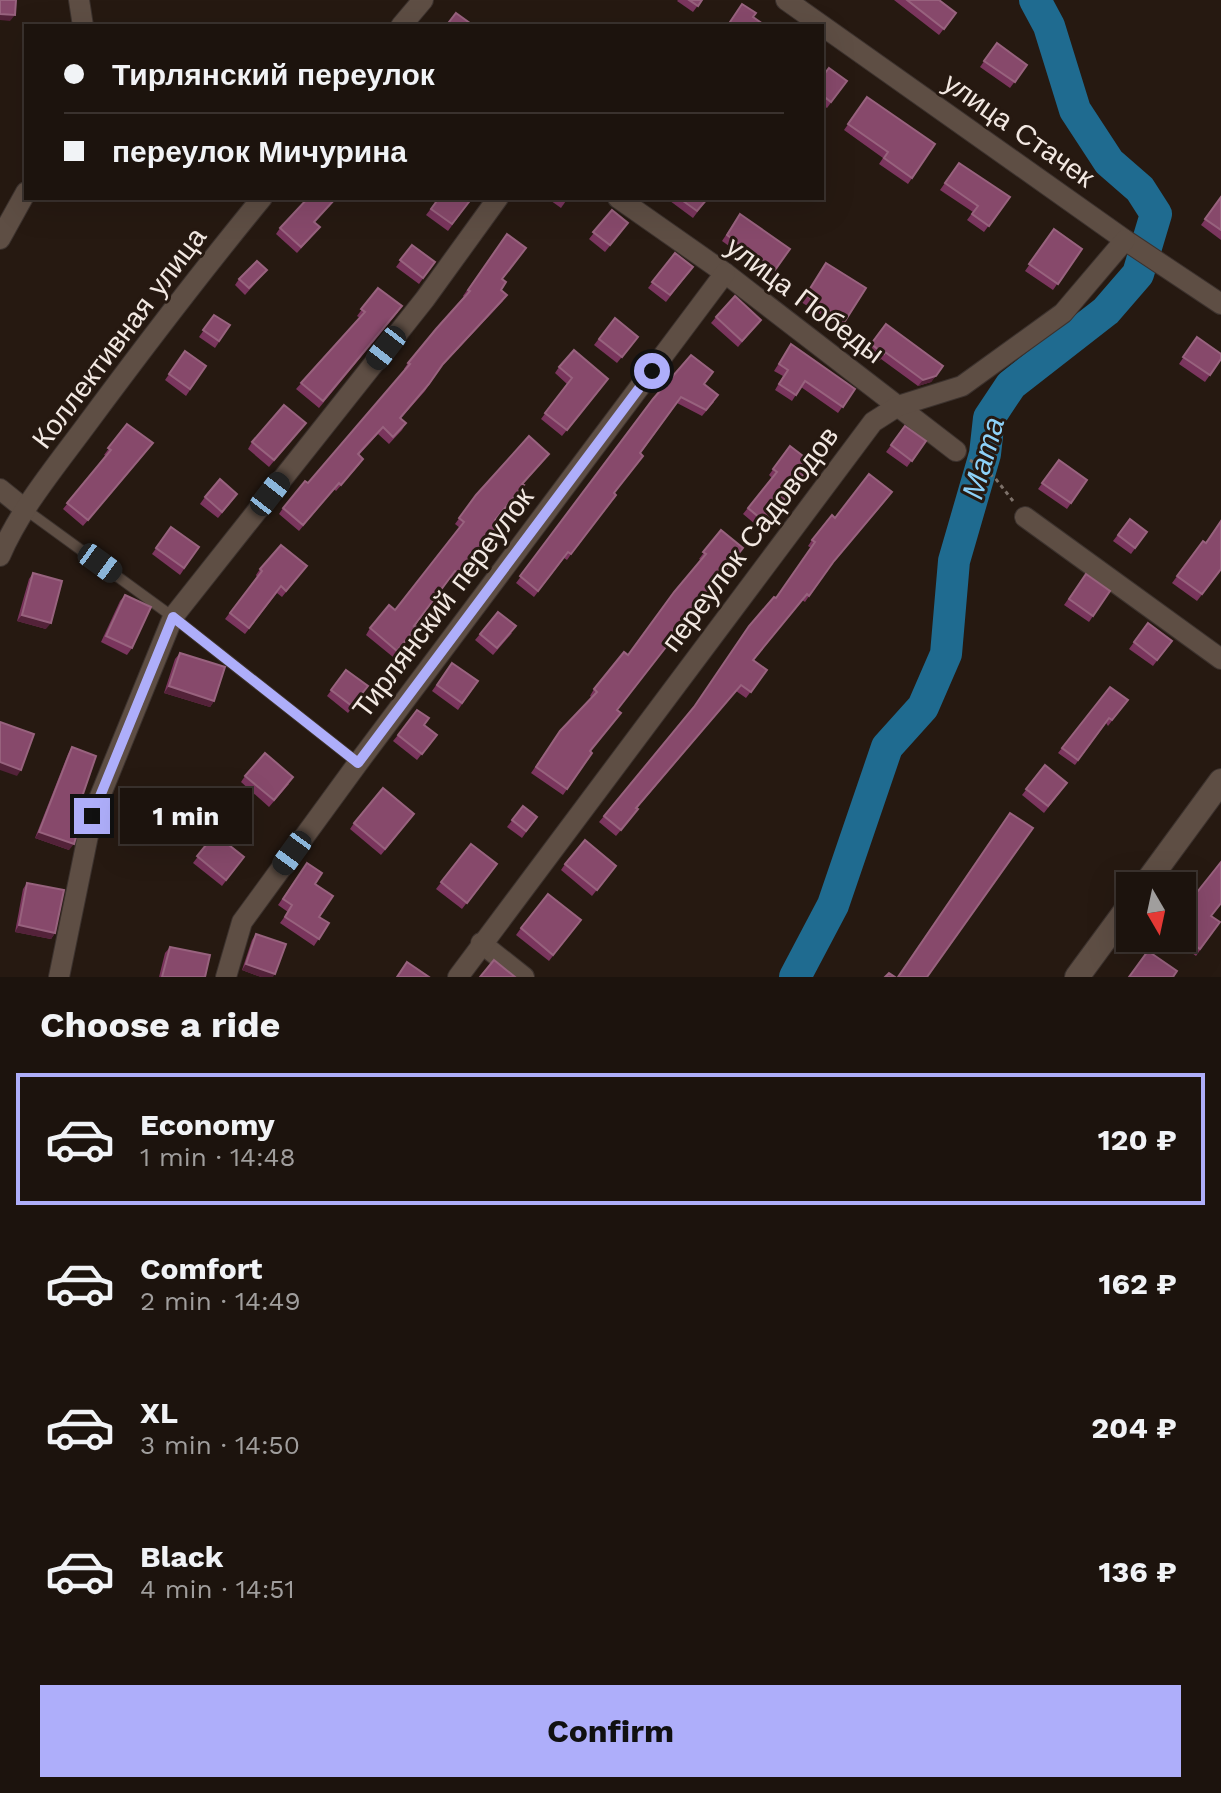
<!DOCTYPE html>
<meta charset="utf-8">
<style>
:root{--surface:#1c130d;--page:#29201b;--text:#f1f3f6;--muted:#a09e9d;--line:#3a322e;--accent:#aeaefa}
body{margin:0;font-family:"Work Sans",sans-serif;background:var(--page);color:var(--text);height:100vh;display:flex;flex-direction:column;font-size:30px;white-space:nowrap}
*{box-sizing:border-box;margin:0}
p{font-size:26px;color:var(--muted)}
.icon{flex:none;width:44px;height:44px;fill:none;stroke:currentColor;stroke-width:2;stroke-linecap:round;stroke-linejoin:round}
.map{position:relative;height:977px;overflow:hidden}
.panel{display:flex;flex-direction:column;background:var(--surface);flex:1}
.panel>*{flex:none}
.banner{position:absolute;left:24px;top:24px;width:800px;height:176px;border-radius:0px;box-shadow:0 8px 32px #0002,0 0 0 2px var(--line);display:grid;align-content:center;height:176px;padding:0 40px;background:var(--surface)}
.needle{width:52px;rotate:171deg}
.tools{position:absolute;left:1116px;top:872px;display:grid;gap:16px}
.tools a{display:grid;place-items:center;width:80px;height:80px;border-radius:0px;background:var(--surface);box-shadow:0 8px 32px #0002,0 0 0 2px var(--line);font-size:40px}
.end{position:absolute;width:36px;height:36px;margin:-18px;border:10px solid #aeaefa;background:#111;box-shadow:0 0 0 4px #111}
.from{border-radius:50%}
.bubble{position:absolute;height:56px;border-radius:0px;background:var(--surface);box-shadow:0 8px 32px #0002,0 0 0 2px var(--line);font-size:26px;font-weight:700;line-height:56px;text-align:center}
.car{position:absolute;width:24px;height:48px;margin:-24px -12px;border-radius:10px;box-shadow:0 0 6px 2px #0007;background:linear-gradient(#222 24%,#8ab4d8 0 40%,#222 0 76%,#8ab4d8 0 86%,#222 0)}
.banner b{display:flex;align-items:center;gap:28px;height:76px;font-size:30px}
.banner b+b{border-top:2px solid var(--line)}
.banner i{width:20px;height:20px;background:var(--text)}
ul{padding:0;list-style:none}
li{display:flex;align-items:center;gap:24px;height:132px;margin:0 16px 12px;padding:0 24px;border:4px solid transparent;border-radius:0px}
li div{flex:1}
li b{display:block;font-size:30px}
li em{font-style:normal;font-weight:700}
li.on{border-color:var(--accent)}
li>.icon{width:72px;height:72px;stroke-width:1.5}
h2{padding:0 40px;font-size:36px;line-height:96px}
.action{display:flex;gap:16px;margin-top:auto;padding:16px 40px}
.action a{flex:1;height:92px;border-radius:0px;background:var(--accent);color:#111;font-size:32px;font-weight:700;line-height:92px;text-align:center}
.map>svg:first-child{display:block}
.lines{fill:none;stroke-linecap:round;stroke-linejoin:round}
.river{stroke:#1f6b90;stroke-width:32}
.service-casing{stroke:#3c322e;stroke-width:12}
.minor-casing{stroke:#3c322e;stroke-width:22}
.tertiary-casing{stroke:#3c322e;stroke-width:26}
.path{stroke:#7d716a;stroke-width:3;stroke-dasharray:4 4;stroke-linecap:butt}
.service{stroke:#5e4e44;stroke-width:10}
.minor{stroke:#5e4e44;stroke-width:20}
.tertiary{stroke:#5e4e44;stroke-width:24}
.wall{fill:#7a355d}
.shaded-wall{fill:#532239}
.building{fill:#87496b;stroke:#98627e;stroke-width:2}
.route{stroke:#aeaefa;stroke-width:10}
.labels{text-anchor:middle;dominant-baseline:central;stroke-width:6;stroke-linejoin:round;paint-order:stroke}
.street-label{font-size:28px;fill:#f2e8e2;stroke:#261911}
.water-label{font-size:30px;font-style:italic;fill:#8dd1f8;stroke:#261911}
</style>
<div class="map">
<svg width="1221" height="977" viewBox="0 0 1221 977">
<rect width="100%" height="100%" fill="#261911"/>
<g class="lines">
<path class="river" d="M795,977l38,-72 54,-158 36,-40 23,-53 8,-93 31,-107 4,-36 22,-33 95,-74 32,-37 18,-60 -16,-25 -31,-27 -34,-52 -26,-84 -14,-26"/>
<g class="service-casing">
<path id="service" d="M26,510l147,107 185,146"/>
</g>
<g class="minor-casing">
<g id="minor">
<path d="M79,0l4,26"/>
<path d="M786,0l339,240 96,64"/>
<path d="M401,26l22,-26"/>
<path d="M618,198l107,75 231,178"/>
<path d="M0,239l26,-47"/>
<path d="M0,489l26,21"/>
<path d="M1025,517l196,142"/>
<path d="M0,556c20,-47 56,-90 87,-132 57,-77 114,-152 175,-226"/>
<path d="M481,943l43,34"/>
<path d="M59,977l33,-161 81,-199 252,-318 73,-101"/>
<path d="M226,977l16,-55 116,-159 367,-490"/>
<path d="M458,977l415,-555 25,-16 64,-20 101,-73 62,-73"/>
</g>
</g>
<g class="tertiary-casing">
<g id="tertiary">
<path d="M1144,886l77,-105"/>
<path d="M1077,977l53,-72"/>
</g>
</g>
<path class="path" d="M970,460l25,18 18,23"/>
<use href="#service" class="service"/>
<use href="#minor" class="minor"/>
<use href="#tertiary" class="tertiary"/>
</g>
<g class="wall">
<path d="M678,0h24l-9,12 -16,-11z"/>
<path d="M894,0h45l17,13 -17,22z"/>
<path d="M997,43l30,22 -17,23 -30,-21z"/>
<path d="M822,77l25,4 -20,27 -5,-3z"/>
<path d="M867,97l68,47 -27,40 -29,-20 4,-6 -39,-28z"/>
<path d="M959,163l51,34 -26,35 -17,-12 6,-8 -33,-22z"/>
<path d="M1221,197v43l-20,-15z"/>
<path d="M439,198h33l-24,33 -22,-16z"/>
<path d="M547,198h21l-7,10z"/>
<path d="M666,198h42l-15,20z"/>
<path d="M612,210l16,13 -23,29 -16,-13z"/>
<path d="M740,214l50,35 -19,27 -49,-35z"/>
<path d="M315,222v11l-18,20 -21,-19 4,-6z"/>
<path d="M1054,229l28,20 -29,41 -28,-19z"/>
<path d="M507,234l-6,56 2,11 -64,68 -14,22 -24,27 5,5 -4,7 -13,14 -11,-10 -19,21 4,4 -4,6 -23,26 -2,-2 -35,42 -20,-17 4,-6 25,-25 97,-113 -1,-1 4,-6 56,-66 -1,-1z"/>
<path d="M412,245l23,17 -16,22 -23,-17z"/>
<path d="M675,253l18,14 -27,35 -18,-14z"/>
<path d="M826,263l40,25 -25,39 -40,-25z"/>
<path d="M267,270l-22,25 -10,-10 4,-6z"/>
<path d="M378,288l20,24 -79,96 -23,-19 64,-71 -3,-2z"/>
<path d="M214,315l16,10 -15,23 -16,-11z"/>
<path d="M716,317l45,3 -23,27 -27,-24z"/>
<path d="M615,318l23,19 -21,26 -23,-18z"/>
<path d="M886,324l57,42 -12,16 -13,4 -37,-27 -2,2 -13,-11z"/>
<path d="M1197,337l24,22 -16,23 -26,-18z"/>
<path d="M791,344l64,45 -17,24 -37,-26 -9,14 -17,-11 8,-14 -9,-5z"/>
<path d="M185,351l21,15 -20,30 -21,-16z"/>
<path d="M559,367l44,18 -41,51 -21,-17 26,-35 -12,-11z"/>
<path d="M704,384l10,18 -12,14 -25,-13 -37,51 -26,39 -47,67 -3,-2 -30,39 -18,-14 137,-184z"/>
<path d="M306,423l-37,44 -21,-18 4,-7z"/>
<path d="M127,424l26,19 -70,83 -20,-17 43,-53 -2,-1z"/>
<path d="M905,426l21,15 -19,26 -21,-15z"/>
<path d="M790,446l22,17 -51,66 -18,-15 29,-36 -3,-3z"/>
<path d="M544,460l-21,24 -4,8 -24,28 1,10 -43,50 -3,-3 -35,49 2,1 -5,7 -19,23 -27,-22 4,-7 25,-18 65,-82 -5,-4 21,-29z"/>
<path d="M1059,460l28,20 -20,29 -29,-20z"/>
<path d="M205,497l28,3 -15,18 -18,-14z"/>
<path d="M888,498l-59,69 -24,35 -3,-2 -49,61 14,9 -21,28 -10,-7 -99,117 1,1 -5,7 -17,20 -17,-14 95,-114 82,-110 35,-50 -3,-2 4,-6 23,-22z"/>
<path d="M1130,519l17,13 -16,22 -18,-13z"/>
<path d="M171,527l28,20 -19,28 -28,-21z"/>
<path d="M721,530l-104,180 -27,41 2,2 -29,42 -32,-22 29,-42 32,-33 -2,-2 4,-7 34,-34 73,-95 -2,-1z"/>
<path d="M1203,541l3,2 15,27 -24,31 -25,-18z"/>
<path d="M307,566l-25,31 -5,-4 -32,41 -20,-15 32,-42 -1,-2 4,-6z"/>
<path d="M33,573l13,56 -29,-8 12,-42z"/>
<path d="M1086,574l24,17 -21,31 -25,-17z"/>
<path d="M125,595l7,53 -5,7 -26,-13 19,-41z"/>
<path d="M1148,623l24,18 -19,25 -24,-17z"/>
<path d="M512,633l-19,22 -18,-15 5,-6z"/>
<path d="M180,653l34,48 -4,6 -46,-14 11,-34z"/>
<path d="M452,663l26,18 -20,29 -26,-19z"/>
<path d="M346,670l22,16 -20,27 -21,-17z"/>
<path d="M1110,687l18,13 -20,26 -2,-3 -31,42 -17,-12z"/>
<path d="M424,725l13,10 -20,25 -24,-19 5,-6z"/>
<path d="M72,747l10,50 -13,53 -34,-12 33,-84z"/>
<path d="M1045,765l22,18 -23,30 -22,-18z"/>
<path d="M245,776l44,8 -20,23 -28,-25z"/>
<path d="M523,806l14,11 -15,21 -15,-11z"/>
<path d="M414,814l-33,41 -31,-26 4,-6z"/>
<path d="M215,834l29,23 -22,29 -29,-23z"/>
<path d="M471,844l26,20 -35,45 -26,-20z"/>
<path d="M307,863l8,21 4,33 10,6 -15,23 -34,-23 8,-11 -10,-7z"/>
<path d="M565,864l51,2 -24,30 -31,-26z"/>
<path d="M27,883l28,50 -4,6 -36,-7 8,-43z"/>
<path d="M1182,911l29,5 9,6 -24,34 -24,-18h10z"/>
<path d="M581,920l-32,41 -33,-26 5,-7z"/>
<path d="M256,934l17,43h-12l-19,-7 10,-30z"/>
<path d="M170,947l35,30h-46l6,-24z"/>
</g>
<g class="shaded-wall">
<path d="M0,14l15,1 -5,6 -10,-1z"/>
<path d="M507,295l-4,6 -65,69 5,-6z"/>
<path d="M936,376l-5,6 -13,4 5,-6z"/>
<path d="M22,615l29,8 -5,6 -29,-8z"/>
<path d="M169,686l45,15 -4,6 -46,-14z"/>
<path d="M0,762l21,8 -4,6 -17,-6z"/>
<path d="M39,832l35,12 -5,6 -34,-12z"/>
<path d="M19,925l36,8 -4,6 -36,-7z"/>
<path d="M246,964l29,10 -2,3h-12l-19,-7z"/>
</g>
<g class="building">
<path d="M0,0h16l-1,15 -15,-1z"/>
<path d="M689,0h13l-4,6z"/>
<path d="M907,0h32l17,13 -12,16z"/>
<path d="M742,4l14,9 -3,4 13,9 -38,-1z"/>
<path d="M456,13l18,13h-28z"/>
<path d="M997,43l30,22 -12,17 -31,-21z"/>
<path d="M829,68l18,13 -16,21 -9,-7v-18z"/>
<path d="M867,97l68,47 -23,34 -28,-20 4,-6 -40,-28z"/>
<path d="M959,163l51,34 -21,29 -17,-12 6,-8 -33,-23z"/>
<path d="M1221,197v33l-16,-11z"/>
<path d="M308,198h28l-22,24 6,5 -19,20 -21,-19z"/>
<path d="M439,198h33l-20,26 -21,-15z"/>
<path d="M679,198h29l-11,13z"/>
<path d="M612,210l16,13 -18,22 -17,-13z"/>
<path d="M740,214l50,35 -15,21 -48,-35z"/>
<path d="M1054,229l28,20 -24,35 -29,-20z"/>
<path d="M507,234l19,14 -24,31 4,3 -5,8 6,5 -64,69 -14,20 -29,34 6,5 -13,14 -10,-10 -25,27 5,5 -22,26 -2,-2 -36,42 -20,-17 22,-27 3,2 102,-119 -2,-1 28,-34 34,-38 -2,-1z"/>
<path d="M412,245l23,17 -12,16 -23,-18z"/>
<path d="M675,253l18,14 -23,28 -18,-13z"/>
<path d="M257,261l10,9 -18,18 -10,-9z"/>
<path d="M826,263l40,25 -21,33 -39,-26z"/>
<path d="M378,288l24,18 -79,95 -22,-18 64,-71 -4,-3z"/>
<path d="M735,296l26,24 -19,21 -26,-24z"/>
<path d="M214,315l16,10 -11,16 -16,-11z"/>
<path d="M615,318l23,19 -16,20 -23,-18z"/>
<path d="M886,324l57,42 -7,10 -13,4 -38,-28 -1,2 -13,-10z"/>
<path d="M1197,337l24,17v5l-11,16 -27,-18z"/>
<path d="M791,344l64,45 -12,18 -38,-26 -9,14 -17,-11 9,-14 -9,-6z"/>
<path d="M574,350l34,29 -41,51 -22,-17 27,-35 -13,-11z"/>
<path d="M185,351l21,15 -16,23 -21,-15z"/>
<path d="M691,355l22,17 -9,12 14,11 -12,15 -25,-13 -41,56 3,3 -29,37 2,2 -45,59 -3,-2 -30,39 -18,-15 133,-177z"/>
<path d="M284,405l22,18 -32,37 -22,-18z"/>
<path d="M127,424l26,19 -65,77 -21,-17 44,-53 -3,-2z"/>
<path d="M905,426l21,15 -14,20 -21,-16z"/>
<path d="M529,436l20,18 -27,30 2,1 -29,35 5,4 -42,49 -3,-2 -41,55 3,1 -20,24 -27,-23 19,-23 6,5 69,-88 -5,-4 17,-23z"/>
<path d="M790,446l22,17 -46,60 -18,-15 29,-36 -4,-3z"/>
<path d="M1059,460l28,20 -16,23 -29,-20z"/>
<path d="M869,474l23,18 -58,69 -25,35 -2,-2 -54,66 14,10 -16,22 -10,-7 -105,123 2,1 -17,21 -17,-14 90,-109 55,-81 25,-29 2,1 39,-56 -3,-2 20,-25 3,3z"/>
<path d="M220,479l17,15 -15,18 -17,-15z"/>
<path d="M1130,519l17,13 -12,16 -17,-13z"/>
<path d="M1221,521v48l-19,25 -25,-18 26,-35 3,2z"/>
<path d="M171,527l28,20 -15,21 -28,-20z"/>
<path d="M721,530l22,18 -126,162 4,3 -31,38 2,2 -25,36 -31,-22 24,-36 37,-39 -3,-3 30,-37 4,3 46,-63 32,-38 -3,-2z"/>
<path d="M281,545l26,21 -21,25 -5,-5 -32,42 -19,-15 32,-42 -2,-2z"/>
<path d="M33,573l29,8 -11,42 -29,-8z"/>
<path d="M1086,574l24,17 -17,25 -24,-17z"/>
<path d="M125,595l26,12 -19,41 -26,-12z"/>
<path d="M498,612l18,14 -19,22 -17,-14z"/>
<path d="M1148,623l24,18 -15,19 -23,-18z"/>
<path d="M180,653l45,14 -11,34 -45,-15z"/>
<path d="M452,663l26,18 -16,22 -25,-18z"/>
<path d="M346,670l22,16 -16,20 -21,-16z"/>
<path d="M1110,687l18,13 -16,20 -3,-2 -31,42 -16,-12z"/>
<path d="M417,710l12,8 -5,7 13,10 -15,19 -24,-19z"/>
<path d="M0,722l34,12 -13,36 -21,-8z"/>
<path d="M72,747l24,9 -14,41 5,2 -13,45 -35,-12z"/>
<path d="M265,753l28,24 -19,23 -29,-24z"/>
<path d="M1045,765l22,18 -19,23 -22,-17z"/>
<path d="M383,788l31,26 -29,35 -31,-26z"/>
<path d="M523,806l14,11 -11,14 -14,-11z"/>
<path d="M1010,813l23,15 -106,149h-29z"/>
<path d="M215,834l29,23 -18,23 -29,-24z"/>
<path d="M585,840l31,26 -19,24 -32,-26z"/>
<path d="M471,844l26,20 -30,39 -26,-21z"/>
<path d="M1221,862v41l-10,13 9,6 -20,27 -18,-13v-25z"/>
<path d="M307,863l15,10 -7,11 18,12 -14,21 10,6 -10,16 -34,-22 7,-12 -9,-6z"/>
<path d="M27,883l37,7 -9,43 -36,-8z"/>
<path d="M548,894l33,26 -28,35 -32,-27z"/>
<path d="M256,934l30,10 -11,30 -29,-10z"/>
<path d="M170,947l40,8 -5,22h-43z"/>
<path d="M1148,951l29,20 -4,6h-44z"/>
<path d="M494,960l21,17h-35z"/>
<path d="M407,962l22,15h-32z"/>
<path d="M889,973l6,4h-10z"/>
</g>
<g class="lines">
<path class="route" d="M92,816l81,-199 185,146 294,-392"/>
</g>
<g class="labels">
<g class="street-label">
<text transform="translate(1019 130) rotate(35)">улица Стачек</text>
<text transform="translate(805 300) rotate(37)">улица Победы</text>
<text transform="translate(119 338) rotate(-53)">Коллективная улица</text>
<text transform="translate(750 539) rotate(-53)">переулок Садоводов</text>
<text transform="translate(443 603) rotate(-53)">Тирлянский переулок</text>
</g>
<g class="water-label">
<text transform="translate(983 458) rotate(-74)">Мата</text>
</g>
</g>
</svg>
<div class="tools">
<a><svg class="needle" viewBox="-14 -14 28 28"><path d="M0-13l5 13h-10z" fill="#e53935"/><path d="M0 13l5-13h-10z" fill="#a09e9d"/></svg></a>
</div>
<i class="end from" style="left:652px;top:371px"></i>
<i class="end" style="left:92px;top:816px"></i>
<div class="bubble" style="left:120px;top:788px;width:132px">1 min</div>
<i class="car" style="left:386px;top:348px;rotate:218deg"></i>
<i class="car" style="left:270px;top:494px;rotate:38deg"></i>
<i class="car" style="left:100px;top:563px;rotate:126deg"></i>
<i class="car" style="left:292px;top:853px;rotate:216deg"></i>
<div class="banner">
<b><i class="from"></i>Тирлянский переулок</b>
<b><i></i>переулок Мичурина</b>
</div>
</div>
<section class="panel">
<h2>Choose a ride</h2>
<ul>
<li class="on"><svg class="icon" aria-label="car" viewBox="0 0 24 24"><path d="M5 17H2v-5l4-1 3-4h7l3 4 3 1v5h-3M9 17h6M6 11h13"/><circle cx="7" cy="17" r="2"/><circle cx="17" cy="17" r="2"/></svg><div><b>Economy</b><p>1 min · 14:48</p></div><em>120 ₽</em></li>
<li><svg class="icon" aria-label="car" viewBox="0 0 24 24"><path d="M5 17H2v-5l4-1 3-4h7l3 4 3 1v5h-3M9 17h6M6 11h13"/><circle cx="7" cy="17" r="2"/><circle cx="17" cy="17" r="2"/></svg><div><b>Comfort</b><p>2 min · 14:49</p></div><em>162 ₽</em></li>
<li><svg class="icon" aria-label="car" viewBox="0 0 24 24"><path d="M5 17H2v-5l4-1 3-4h7l3 4 3 1v5h-3M9 17h6M6 11h13"/><circle cx="7" cy="17" r="2"/><circle cx="17" cy="17" r="2"/></svg><div><b>XL</b><p>3 min · 14:50</p></div><em>204 ₽</em></li>
<li><svg class="icon" aria-label="car" viewBox="0 0 24 24"><path d="M5 17H2v-5l4-1 3-4h7l3 4 3 1v5h-3M9 17h6M6 11h13"/><circle cx="7" cy="17" r="2"/><circle cx="17" cy="17" r="2"/></svg><div><b>Black</b><p>4 min · 14:51</p></div><em>136 ₽</em></li>
</ul>
<div class="action"><a>Confirm</a></div>
</section>
